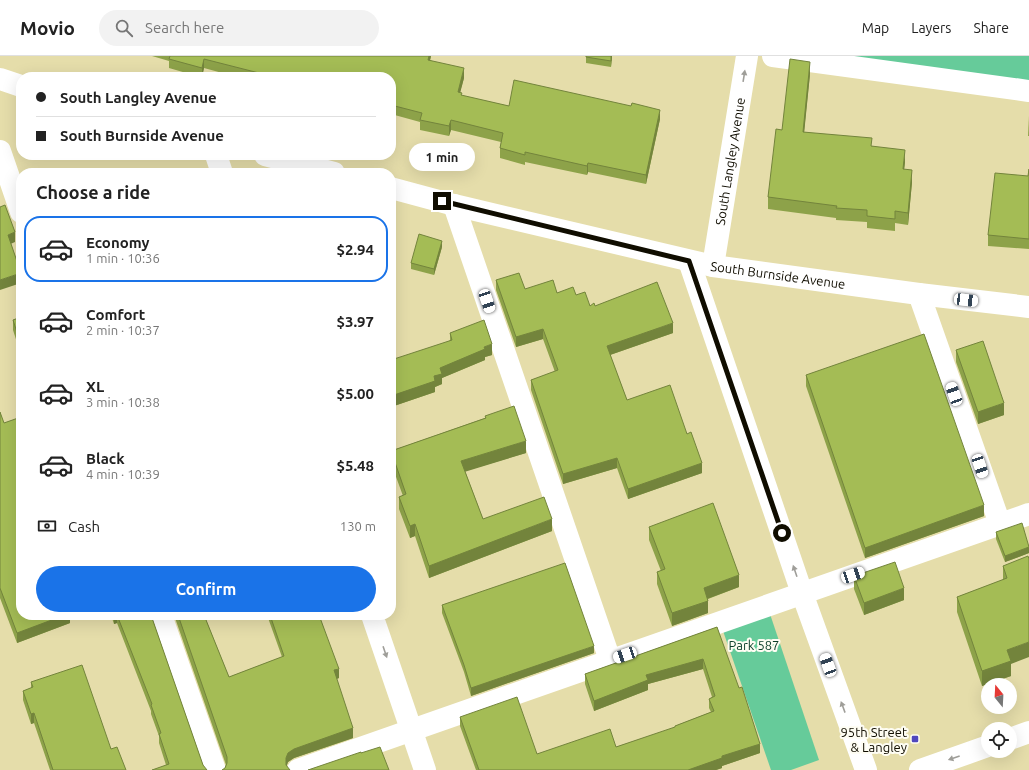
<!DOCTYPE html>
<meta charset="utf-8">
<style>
:root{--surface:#fff;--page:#f2f2f2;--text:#222;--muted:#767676;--line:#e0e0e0;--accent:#1a73e8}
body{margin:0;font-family:Ubuntu,sans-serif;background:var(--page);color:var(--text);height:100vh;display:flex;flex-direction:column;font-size:15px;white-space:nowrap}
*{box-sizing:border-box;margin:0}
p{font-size:13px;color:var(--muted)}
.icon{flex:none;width:22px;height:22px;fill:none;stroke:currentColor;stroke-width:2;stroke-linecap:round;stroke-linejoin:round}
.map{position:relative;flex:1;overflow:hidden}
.panel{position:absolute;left:16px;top:112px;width:380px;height:452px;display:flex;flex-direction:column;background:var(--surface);border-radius:16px;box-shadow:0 4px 16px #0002}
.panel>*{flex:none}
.top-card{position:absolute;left:16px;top:16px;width:380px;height:88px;border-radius:16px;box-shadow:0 4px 16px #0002;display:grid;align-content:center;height:88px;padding:0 20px;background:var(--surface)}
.needle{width:26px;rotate:342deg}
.fabs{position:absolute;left:981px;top:622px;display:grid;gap:8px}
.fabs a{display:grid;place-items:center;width:36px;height:36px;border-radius:50%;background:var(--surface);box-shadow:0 4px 16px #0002;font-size:20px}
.end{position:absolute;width:18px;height:18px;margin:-9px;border:5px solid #100d00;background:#fff;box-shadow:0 0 0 2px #fff}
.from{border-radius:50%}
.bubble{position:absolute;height:28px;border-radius:14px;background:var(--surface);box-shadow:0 4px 16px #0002;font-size:13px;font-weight:700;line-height:28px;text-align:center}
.car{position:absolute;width:12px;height:24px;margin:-12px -6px;border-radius:5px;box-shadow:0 0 3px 1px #0007;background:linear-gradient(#fff 24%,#345 0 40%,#fff 0 76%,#345 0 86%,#fff 0)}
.top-card b{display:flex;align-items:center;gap:14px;height:38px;font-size:15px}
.top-card b+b{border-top:1px solid var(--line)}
.top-card i{width:10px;height:10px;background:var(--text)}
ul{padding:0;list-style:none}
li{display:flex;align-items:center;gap:12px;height:66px;margin:0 8px 6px;padding:0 12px;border:2px solid transparent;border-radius:16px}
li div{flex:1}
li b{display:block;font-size:15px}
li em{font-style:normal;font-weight:700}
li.on{border-color:var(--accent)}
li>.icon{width:36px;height:36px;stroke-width:1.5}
h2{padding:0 20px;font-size:18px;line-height:48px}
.pay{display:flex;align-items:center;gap:10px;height:44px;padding:0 20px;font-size:15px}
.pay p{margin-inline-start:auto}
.action{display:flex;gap:8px;margin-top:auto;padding:8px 20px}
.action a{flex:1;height:46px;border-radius:24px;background:var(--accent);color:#fff;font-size:16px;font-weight:700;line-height:46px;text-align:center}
header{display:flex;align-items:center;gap:24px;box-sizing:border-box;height:56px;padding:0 20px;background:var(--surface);border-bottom:1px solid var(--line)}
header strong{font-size:19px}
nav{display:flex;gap:22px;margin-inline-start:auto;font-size:14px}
.search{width:280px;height:36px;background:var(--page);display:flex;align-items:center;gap:10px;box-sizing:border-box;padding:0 14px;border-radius:22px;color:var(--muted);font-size:15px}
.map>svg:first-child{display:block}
.green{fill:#66cb9a}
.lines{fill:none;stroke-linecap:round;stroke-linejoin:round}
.minor{stroke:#fff;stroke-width:22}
.major{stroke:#fff;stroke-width:22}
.wall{fill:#8da249}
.shaded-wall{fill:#73843c}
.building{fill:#a4bc55;stroke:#73843c}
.oneway{fill:#9f9e99}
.route{stroke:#100d00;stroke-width:5}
.poi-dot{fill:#5047be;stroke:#fefdf3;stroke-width:1.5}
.labels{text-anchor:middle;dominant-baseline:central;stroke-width:4;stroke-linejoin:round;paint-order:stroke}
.street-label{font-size:13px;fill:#100d00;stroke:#fefdf3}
.park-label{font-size:13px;fill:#0b3d28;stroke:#fefdf3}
.poi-label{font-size:13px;fill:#100d00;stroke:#fefdf3;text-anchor:end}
</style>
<header>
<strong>Movio</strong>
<div class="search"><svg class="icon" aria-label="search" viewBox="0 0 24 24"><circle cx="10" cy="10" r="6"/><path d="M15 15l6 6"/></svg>Search here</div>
<nav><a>Map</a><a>Layers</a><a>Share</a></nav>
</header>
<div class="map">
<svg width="1029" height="714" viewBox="0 0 1029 714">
<rect width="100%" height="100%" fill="#e5ddaa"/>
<g class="green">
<path d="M837,0h192v27z"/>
<path d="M769,555l50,149 -28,10h-20l-49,-142z"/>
</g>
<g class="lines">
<g class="minor">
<path d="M773,0l256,35"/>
<path d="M0,23l21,7"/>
<path d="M0,95l21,61"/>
<path d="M216,99l6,18"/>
<path d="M265,99l69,18"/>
<path id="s1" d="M391,132l63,17 259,61 206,28 110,13"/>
<path d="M454,149l156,455"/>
<path d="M689,205l113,332 64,177"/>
<path id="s2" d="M713,210l34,-210"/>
<path d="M919,238l81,230"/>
<path d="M161,559l54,155"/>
<path d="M372,559l53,155"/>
<path d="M298,714l731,-256"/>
</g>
<g class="major">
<path d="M1010,683l19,-7"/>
<path d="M920,714l68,-24"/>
</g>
</g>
<g class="wall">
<path d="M152,0h279l-1,4 34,18 -4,14 2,4 47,10 151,13 -14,65 -58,-12 -1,3 -62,-13v3l-25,-7v-10l1,-6 -50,-12 -2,6 -29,-6v-8l-29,-8v-37h-154l-33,-9 -2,9h-2l-31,-9v-7z"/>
<path d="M586,0h26l-1,11 -25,-4z"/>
<path d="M810,18l-6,58 68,14 33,16 -1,7 8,13 -4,43 -13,-2v8l-28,-3v-6l-31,-2v-2l-68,-9v-12l14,-67z"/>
<path d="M1029,60v20h-1z"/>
<path d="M1029,113v80l-41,-3v-11l40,-59z"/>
<path d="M442,191l-8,28 -23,-6v-6z"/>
<path d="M496,224l29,9 51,6 14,11h5l78,27 -63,22 17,45 60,34 15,39 -74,26 -11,-31 -54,16 -32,-94v-10l24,-8 -12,-33 -27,8 -20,-57z"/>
<path d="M21,261v38l-8,-25v-10z"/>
<path d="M450,277l42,22 -7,2v3l-43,18v6l-7,3v5l-44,15 59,-67z"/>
<path d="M956,294l48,65 -26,9 -22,-62z"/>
<path d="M806,319l178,141 -119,42 -59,-172z"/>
<path d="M0,356l21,203h49v8l-53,20 -17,-45z"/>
<path d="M485,360l41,37 -61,18 18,48 69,12 -123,47 -14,-42 -5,2 -11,-29v-12l4,-1 -12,-33v-12l94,-33z"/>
<path d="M649,471l90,60 -31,12v14l-36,13 -15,-42v-12l4,-1 -12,-31z"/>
<path d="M996,476l33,15v6l-24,9 -9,-23z"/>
<path d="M1029,503l-18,105v12l-29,10 -25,-74v-15l46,-17v-14z"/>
<path d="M854,520l50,24 -40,15 -10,-26z"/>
<path d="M442,549l152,48 -123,43 -7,-24 -22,-59z"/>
<path d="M111,559h40l52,150h-37l-7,-22v-7l-8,-22v-3l-34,-88 -3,1z"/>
<path d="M174,559h30l25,62 53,-20 -15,-42h52l20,63 -3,1 17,59 -59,20 -6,4 -1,3 -62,3 1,-3z"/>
<path d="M717,571l43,126 -38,13v2l-6,2h-240l-16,-44v-9l77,37 79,-7 59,-19v-2l36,-14 -2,-4v-9l3,-2 -9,-28 -55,15v6l-54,21 -9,-27v-10z"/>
<path d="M31,626l80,67 15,21h-76l-16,-47 -3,1 -8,-24v-9l8,-3z"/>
</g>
<g class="shaded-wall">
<path d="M429,0h2l-3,13v-9z"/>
<path d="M611,0h1l-1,11z"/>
<path d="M204,3v9l-2,9v-9z"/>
<path d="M810,6v12l-7,70v-12z"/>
<path d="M464,12v10l-6,23v-9z"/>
<path d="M660,54v9l-14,65v-9z"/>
<path d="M451,64v10l-2,6v-10z"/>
<path d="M905,94v12l-2,18v-11z"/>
<path d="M588,107v9l-1,3v-9z"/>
<path d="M912,114v12l-4,43v-12z"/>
<path d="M15,176v10l-7,3v-10z"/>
<path d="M442,185v6l-8,28v-6z"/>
<rect x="391" y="189" width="1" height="12"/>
<path d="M21,217v10l-21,7v-10z"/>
<path d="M673,267v10l-66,23v-10z"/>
<path d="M543,273v10l-27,8v-10z"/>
<path d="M492,288v11l-7,2v3l-43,18v6l-7,3v5l-44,15v-11l43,-20 6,-8 44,-21z"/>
<path d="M1004,347v12l-26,9v-12z"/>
<path d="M526,385v12l-65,20v-12z"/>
<path d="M617,402v10l-54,16v-10z"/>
<path d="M702,407v10l-74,26v-10z"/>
<path d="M984,449v11l-119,42v-10z"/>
<path d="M552,463v12l-123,47v-12z"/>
<path d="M415,468v12l-5,2v-12z"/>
<path d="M1029,491v6l-24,9v-6z"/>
<path d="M739,519v12l-35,13v-12z"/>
<path d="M904,532v12l-40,15v-12z"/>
<path d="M708,545v12l-36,13v-13z"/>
<path d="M65,559h5v8l-53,20v-10z"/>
<path d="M114,559h3v8l-3,1z"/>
<path d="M1029,586v15l-18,7v12l-29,10v-15l25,-21z"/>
<path d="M594,590v7l-123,43v-8z"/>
<path d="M703,603v10l-55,15v6l-54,21v-10l52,-26z"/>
<path d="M339,613v9l-5,2v-10z"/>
<path d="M34,657v10l-3,1v-10z"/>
<path d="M353,672v10l-59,20 -6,4 -2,5v-9l2,-5 6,-4z"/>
<path d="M760,688v9l-38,13v2l-6,2h-28l34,-14z"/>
</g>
<g class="building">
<path d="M170,0h259l-1,4 36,8 -6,24 4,1 -1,2 48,11 5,-26 117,26 1,-3 28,7 -14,65 -58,-12 -1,3 -62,-14v3l-25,-7 3,-15 -52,-13 -2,6 -29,-6 2,-7 -31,-8v-28h-134l2,-4 -55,-14 -2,9 -33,-9z"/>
<path d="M586,0h25v5l-25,-4z"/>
<path d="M790,3l20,3 -7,70 69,6 -1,8 34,4 -2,19 9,1 -4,43 -13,-2v8l-28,-3v-6l-31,-2 1,-2 -69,-9 8,-68 6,1z"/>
<path d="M1029,113v70l-41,-4 7,-62 33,3z"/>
<path d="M5,149l10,27 -7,3 13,38 -21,7v-73z"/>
<path d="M419,178l23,7 -8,28 -23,-6z"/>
<path d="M519,217l6,16 28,-9 4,13 16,-6 3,8 9,-3 5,14 4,-3 1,3 62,-24 16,41 -66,23 20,54 43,-15 17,49 4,-2 11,31 -74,26 -11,-31 -54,16 -32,-94 27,-10 -15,-41 -27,8 -20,-57z"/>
<path d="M21,261v28l-8,-25z"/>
<path d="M484,264l8,24 -8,3 1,2 -45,19 2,6 -8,2 1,5 -44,15v-36l61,-20 -2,-7z"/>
<path d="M924,278l60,171 -119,43 -59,-173z"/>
<path d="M983,285l21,62 -26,9 -22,-62z"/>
<path d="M514,350l12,35 -65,20 22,58 61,-22 8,22 -123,47 -14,-42 -5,2 -11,-29 7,-3 -15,-43 95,-33 -1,-2z"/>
<path d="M0,356l4,11 17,-6v198h44l-48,18 -17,-45z"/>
<path d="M713,447l26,72 -35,13 4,13 -36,12 -15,-41 8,-3 -16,-42z"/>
<path d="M1022,467l7,24 -24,9 -9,-24z"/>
<path d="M1028,500l1,3v83l-22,8 4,11 -29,10 -25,-74 50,-19 -4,-12z"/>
<path d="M895,506l9,26 -40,15 -10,-27z"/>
<path d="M565,507l29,83 -123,42 -7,-23 -22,-60z"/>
<path d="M117,559h34l52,150 4,5h-55l17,-6 -10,-30 2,-1 -10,-28 1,-1z"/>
<path d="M178,559h26l25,62 55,-21 -14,-41h49l20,54 -5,1 19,58 -59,21 -6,4 -2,5v7l4,5h-68l3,-2 2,-5v-6z"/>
<path d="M717,571l22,61 3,-1 18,57 -38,12v2l-34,12h-209l-19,-53 57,-20 20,57 73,-25 6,18 59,-20v-1l39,-15 -5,-12 6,-3 -12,-37 -57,16 2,5 -54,21 -9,-27z"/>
<path d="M82,609l29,84 6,-2 9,23h-73l-19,-57 -3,1 -8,-23 10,-4 -2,-5z"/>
<path d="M380,691l9,23h-81l53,-18v1z"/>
</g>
<defs><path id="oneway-solid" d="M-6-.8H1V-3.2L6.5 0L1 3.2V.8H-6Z"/></defs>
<g class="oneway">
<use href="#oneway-solid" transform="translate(744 20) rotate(-81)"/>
<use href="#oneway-solid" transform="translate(795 515) rotate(-109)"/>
<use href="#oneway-solid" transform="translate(385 596) rotate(71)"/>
<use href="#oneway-solid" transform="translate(843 651) rotate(-110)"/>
<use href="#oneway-solid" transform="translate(954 702) rotate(161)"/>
</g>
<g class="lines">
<path class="route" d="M442,145l247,60 93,272"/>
</g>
<rect class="poi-dot" x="911" y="679" width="8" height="8" rx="2"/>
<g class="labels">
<g class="street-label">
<text stroke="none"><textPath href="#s2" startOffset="106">South Langley Avenue</textPath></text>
<text stroke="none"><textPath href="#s1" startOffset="397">South Burnside Avenue</textPath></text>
</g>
<g class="park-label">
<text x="754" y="589">Park 587</text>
</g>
<g class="poi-label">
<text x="907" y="676">95th Street<tspan x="907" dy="15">&amp; Langley</tspan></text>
</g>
</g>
</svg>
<div class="fabs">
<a><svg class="needle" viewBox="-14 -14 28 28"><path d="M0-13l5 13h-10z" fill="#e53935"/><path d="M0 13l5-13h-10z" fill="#767676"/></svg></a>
<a><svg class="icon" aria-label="locate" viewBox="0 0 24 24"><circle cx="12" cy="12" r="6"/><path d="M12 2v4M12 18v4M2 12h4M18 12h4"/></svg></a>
</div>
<i class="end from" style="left:782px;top:477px"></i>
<i class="end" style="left:442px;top:145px"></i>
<div class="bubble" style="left:409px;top:87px;width:66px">1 min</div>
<i class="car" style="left:966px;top:244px;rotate:97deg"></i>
<i class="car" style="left:487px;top:245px;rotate:161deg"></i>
<i class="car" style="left:954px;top:338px;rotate:340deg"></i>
<i class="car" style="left:980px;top:410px;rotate:161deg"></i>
<i class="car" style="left:853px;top:519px;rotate:71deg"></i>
<i class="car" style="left:625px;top:599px;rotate:251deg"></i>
<i class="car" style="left:828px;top:609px;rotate:340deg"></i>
<div class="top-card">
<b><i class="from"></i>South Langley Avenue</b>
<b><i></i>South Burnside Avenue</b>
</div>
<section class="panel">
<h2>Choose a ride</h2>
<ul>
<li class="on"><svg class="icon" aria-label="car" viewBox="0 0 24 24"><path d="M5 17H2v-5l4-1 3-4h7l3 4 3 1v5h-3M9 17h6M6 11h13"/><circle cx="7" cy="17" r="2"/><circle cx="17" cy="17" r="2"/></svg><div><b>Economy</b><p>1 min · 10:36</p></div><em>$2.94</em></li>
<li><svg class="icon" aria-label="car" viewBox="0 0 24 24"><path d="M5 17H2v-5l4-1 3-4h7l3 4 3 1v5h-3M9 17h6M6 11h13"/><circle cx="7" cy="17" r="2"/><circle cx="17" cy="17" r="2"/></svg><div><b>Comfort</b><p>2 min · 10:37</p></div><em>$3.97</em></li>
<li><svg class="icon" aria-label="car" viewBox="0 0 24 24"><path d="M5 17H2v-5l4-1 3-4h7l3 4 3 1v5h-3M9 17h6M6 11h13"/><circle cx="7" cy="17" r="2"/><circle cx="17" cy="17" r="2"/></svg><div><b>XL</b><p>3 min · 10:38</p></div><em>$5.00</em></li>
<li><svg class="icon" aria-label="car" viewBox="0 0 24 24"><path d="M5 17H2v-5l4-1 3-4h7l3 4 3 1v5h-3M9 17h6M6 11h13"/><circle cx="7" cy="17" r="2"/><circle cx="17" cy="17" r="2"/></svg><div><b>Black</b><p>4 min · 10:39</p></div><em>$5.48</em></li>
</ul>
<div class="pay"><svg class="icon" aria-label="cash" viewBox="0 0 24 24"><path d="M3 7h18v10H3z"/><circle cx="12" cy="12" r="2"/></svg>Cash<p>130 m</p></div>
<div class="action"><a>Confirm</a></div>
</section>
</div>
